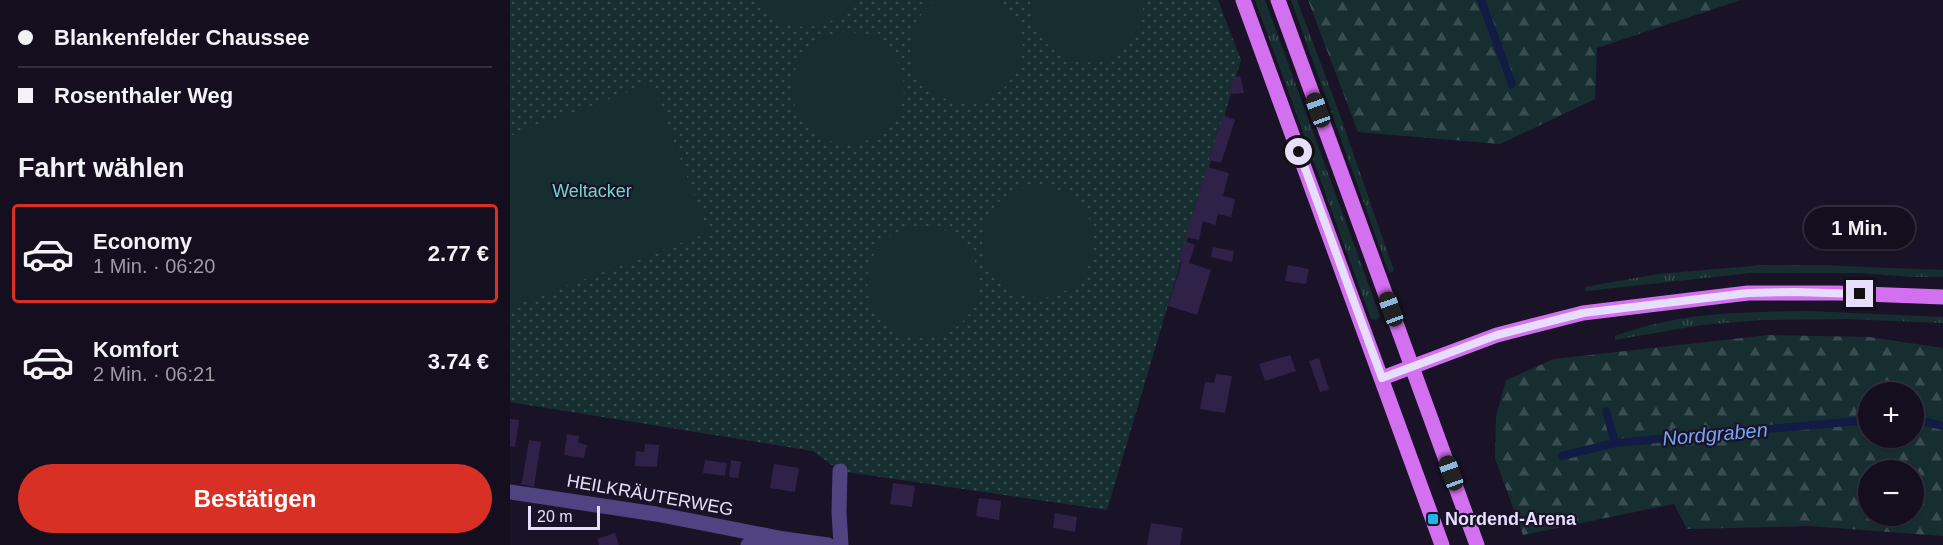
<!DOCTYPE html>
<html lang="de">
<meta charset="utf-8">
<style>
:root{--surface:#140e1e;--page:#211c2b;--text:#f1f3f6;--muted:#9d9ca4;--line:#332e3c;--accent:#d93025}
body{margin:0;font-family:Arial,sans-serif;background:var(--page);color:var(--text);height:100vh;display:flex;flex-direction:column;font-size:22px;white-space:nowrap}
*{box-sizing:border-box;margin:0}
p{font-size:20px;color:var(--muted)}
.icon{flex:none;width:33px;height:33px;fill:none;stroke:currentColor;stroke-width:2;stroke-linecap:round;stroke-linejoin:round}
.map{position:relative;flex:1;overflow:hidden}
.details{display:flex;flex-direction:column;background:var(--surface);width:510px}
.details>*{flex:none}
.top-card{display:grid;align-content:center;height:132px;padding:0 18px;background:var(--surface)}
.controls{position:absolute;left:1348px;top:382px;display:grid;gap:12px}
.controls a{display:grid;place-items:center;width:66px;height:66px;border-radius:50%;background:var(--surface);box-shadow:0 2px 4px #0004,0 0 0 2px var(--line);font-size:30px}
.scale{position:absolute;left:18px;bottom:15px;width:72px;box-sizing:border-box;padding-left:6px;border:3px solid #e6defc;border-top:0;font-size:16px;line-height:21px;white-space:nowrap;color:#e6defc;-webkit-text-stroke:4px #1a1328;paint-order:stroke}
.end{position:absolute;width:27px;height:27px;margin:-14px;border:8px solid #e6defc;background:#111;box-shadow:0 0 0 3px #111}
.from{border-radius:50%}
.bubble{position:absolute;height:42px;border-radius:21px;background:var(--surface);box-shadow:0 2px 4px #0004,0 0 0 2px var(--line);font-size:20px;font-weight:600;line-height:42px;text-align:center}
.car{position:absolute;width:18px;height:36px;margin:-18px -9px;border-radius:8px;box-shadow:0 0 4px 2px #0007;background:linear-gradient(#222 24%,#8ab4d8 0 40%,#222 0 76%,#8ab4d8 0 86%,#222 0)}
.top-card b{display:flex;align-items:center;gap:21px;height:57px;font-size:22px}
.top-card b+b{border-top:2px solid var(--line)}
.top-card i{width:15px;height:15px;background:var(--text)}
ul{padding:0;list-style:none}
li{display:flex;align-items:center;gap:18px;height:99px;margin:0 12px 9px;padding:0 6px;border:3px solid transparent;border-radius:6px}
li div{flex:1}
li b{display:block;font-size:22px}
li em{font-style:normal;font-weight:600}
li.current{border-color:var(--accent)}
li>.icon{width:54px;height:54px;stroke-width:1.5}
h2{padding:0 18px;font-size:27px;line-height:72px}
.button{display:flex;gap:12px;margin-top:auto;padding:12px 18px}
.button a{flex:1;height:69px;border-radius:36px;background:var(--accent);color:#fff;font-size:24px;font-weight:600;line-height:69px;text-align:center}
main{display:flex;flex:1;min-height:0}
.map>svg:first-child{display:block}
.grass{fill:url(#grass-tufts)}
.forest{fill:url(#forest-firs);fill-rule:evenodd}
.park{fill:url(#park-dots)}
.garden{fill:#172e31}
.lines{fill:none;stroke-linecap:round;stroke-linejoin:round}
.stream{stroke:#111c44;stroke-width:8}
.building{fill:#2f2147}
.minor{stroke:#4f4382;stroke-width:15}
.major{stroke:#d370f0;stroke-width:15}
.route{stroke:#e6defc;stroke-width:8}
.poi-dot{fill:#1eb5e8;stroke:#1a1328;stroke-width:2}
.labels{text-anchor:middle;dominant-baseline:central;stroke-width:4.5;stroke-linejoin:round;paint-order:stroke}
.park-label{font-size:18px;fill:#70d5cb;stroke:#1a1328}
.street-label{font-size:18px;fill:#e6defc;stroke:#1a1328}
.poi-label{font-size:18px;font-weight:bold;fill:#e6defc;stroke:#1a1328;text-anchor:start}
.water-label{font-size:20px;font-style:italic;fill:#76a6f1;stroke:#1a1328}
</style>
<main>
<section class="details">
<div class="top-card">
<b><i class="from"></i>Blankenfelder Chaussee</b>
<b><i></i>Rosenthaler Weg</b>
</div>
<h2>Fahrt wählen</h2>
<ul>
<li class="current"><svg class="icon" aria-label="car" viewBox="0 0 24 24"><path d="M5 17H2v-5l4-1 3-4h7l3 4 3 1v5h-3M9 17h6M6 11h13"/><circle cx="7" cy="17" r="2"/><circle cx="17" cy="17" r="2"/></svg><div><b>Economy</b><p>1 Min. · 06:20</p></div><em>2.77 €</em></li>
<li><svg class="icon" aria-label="car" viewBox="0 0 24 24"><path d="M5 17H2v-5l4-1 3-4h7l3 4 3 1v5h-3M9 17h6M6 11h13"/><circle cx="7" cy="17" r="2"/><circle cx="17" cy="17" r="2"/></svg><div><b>Komfort</b><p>2 Min. · 06:21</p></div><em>3.74 €</em></li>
</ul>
<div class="button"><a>Bestätigen</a></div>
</section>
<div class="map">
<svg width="1433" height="545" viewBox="0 0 1433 545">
<defs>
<pattern id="grass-tufts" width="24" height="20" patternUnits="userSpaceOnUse" patternTransform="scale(1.5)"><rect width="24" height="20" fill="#172e31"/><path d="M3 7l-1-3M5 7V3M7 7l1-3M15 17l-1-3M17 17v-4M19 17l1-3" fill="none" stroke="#394c50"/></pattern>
<pattern id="forest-firs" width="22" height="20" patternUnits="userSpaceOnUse" patternTransform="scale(1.5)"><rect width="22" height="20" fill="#172e31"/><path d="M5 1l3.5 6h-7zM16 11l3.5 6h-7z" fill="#394c50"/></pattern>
<pattern id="park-dots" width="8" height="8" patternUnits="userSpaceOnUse" patternTransform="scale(1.5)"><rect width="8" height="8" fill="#172e31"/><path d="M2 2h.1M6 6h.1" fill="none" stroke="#394c50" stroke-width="1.8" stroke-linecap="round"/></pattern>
</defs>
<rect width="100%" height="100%" fill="#1a1328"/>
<g class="grass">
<path d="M745,0h10l115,316 -4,4 -5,-1z"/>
<path d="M781,0h6l44,118 53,153 -5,2z"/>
<path d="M1254,265h51l128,5v7h-31l-53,-4h-109l-164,18 -1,-4 73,-13z"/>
<path d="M1297,311l136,6v6l-96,-4 -86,1 -60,5 -86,15v-4c13,-4 26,-9 40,-12 49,-12 102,-12 152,-13z"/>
</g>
<g class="forest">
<path d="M798,0h433l-144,48 -2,51 -95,45 -142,-12z"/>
<path d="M1259,335l100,2 74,11v188l-133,-10 -123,3 -13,-25 -151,31 -28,-77 1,-41 10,-37 48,-21zM1359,393h45v45h-45zM1359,471h45v45h-45z"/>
</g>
<path class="park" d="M0,0h708l23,60 -134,450 -267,-39 -27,-20 -303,-49z"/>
<g class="garden">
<path d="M246,0h97c-22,37 -75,35 -97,0z"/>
<path d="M425,0h63c16,11 27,31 24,51 -6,42 -48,66 -86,43 -37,-23 -32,-69 -1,-94z"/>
<path d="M520,0h113c1,11 -2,22 -7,32 -27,55 -108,29 -106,-32z"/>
<circle cx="338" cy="88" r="56"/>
<path d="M142,83l56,150 -198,74v-171z"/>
<circle cx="528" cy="242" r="56"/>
<circle cx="413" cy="282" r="56"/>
</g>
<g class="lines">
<g class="stream">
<path d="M971,0l31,84"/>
<path d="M1096,411l9,32"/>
<path d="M1404,419l29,7"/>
<path d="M1052,456l53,-13 254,-23"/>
</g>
</g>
<g class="building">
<path d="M730,76l4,17 -15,1 5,-16z"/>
<path d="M713,115l12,5 -14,43 -12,-3z"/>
<path d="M697,167l22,6 -6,23 12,3 -4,18 -13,-3 -3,11 -12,-4 -4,19 -13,-3z"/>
<path d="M675,241l10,4 -6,18 22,7 -14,45 -29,-9 14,-44h-3z"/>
<path d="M703,247l21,4 -2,11 -21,-5z"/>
<path d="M778,265l21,4 -3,15 -21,-3z"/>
<path d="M780,355l6,16 -31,10 -6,-17z"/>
<path d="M809,358l10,31 -9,3 -11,-31z"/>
<path d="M706,374l16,2 -7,37 -25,-4 5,-27 9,1z"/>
<path d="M0,419l9,1 -4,27 -5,-1z"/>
<path d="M57,434l12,2 -1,7 9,2 -3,13 -20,-3z"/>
<path d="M19,440l12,2 -7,45 -14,-3 2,-2z"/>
<path d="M135,444l14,1 -2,22 -22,-1 1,-15 8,1z"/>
<path d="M195,460l22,3 -2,13 -22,-3z"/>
<path d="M221,460l10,2 -3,16 -9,-1z"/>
<path d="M264,464l25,4 -4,24 -25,-4z"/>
<path d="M383,483l22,3 -3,21 -22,-3z"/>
<path d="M469,498l22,3 -2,19 -23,-4z"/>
<path d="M545,513l22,4 -2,15 -22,-4z"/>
<path d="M641,523l32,5 -3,17h-33z"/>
<path d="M105,533l4,12h-20l-2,-6z"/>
</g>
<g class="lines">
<g class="minor">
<path d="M330,471l-1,41 2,33"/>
<path d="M0,492l146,22 128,25"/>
<path d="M238,545l36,-6 44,6"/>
</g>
<g class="major">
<path d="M733,0l199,545"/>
<path d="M768,0l199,545"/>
<path d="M872,378l115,-43 86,-22 165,-20h90l105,4"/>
</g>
</g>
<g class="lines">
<path class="route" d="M789,152l83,226 115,-43 86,-22 165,-20 47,-1 65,2"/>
</g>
<rect class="poi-dot" x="917" y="513" width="12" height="12" rx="3"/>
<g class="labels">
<g class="park-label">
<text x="82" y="191">Weltacker</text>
</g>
<g class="street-label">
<text transform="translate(140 495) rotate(10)">HEILKRÄUTERWEG</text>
</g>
<g class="poi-label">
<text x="935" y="519">Nordend-Arena</text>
</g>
<g class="water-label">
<text transform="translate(1205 434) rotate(-5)">Nordgraben</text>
</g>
</g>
</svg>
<div class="controls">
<a>+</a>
<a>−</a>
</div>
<div class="scale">20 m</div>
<i class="end from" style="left:789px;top:152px"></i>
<i class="end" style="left:1350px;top:294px"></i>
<div class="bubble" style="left:1294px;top:207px;width:111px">1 Min.</div>
<i class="car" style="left:808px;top:110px;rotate:340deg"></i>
<i class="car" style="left:881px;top:309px;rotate:340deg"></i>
<i class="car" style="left:941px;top:473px;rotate:340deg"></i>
</div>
</main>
